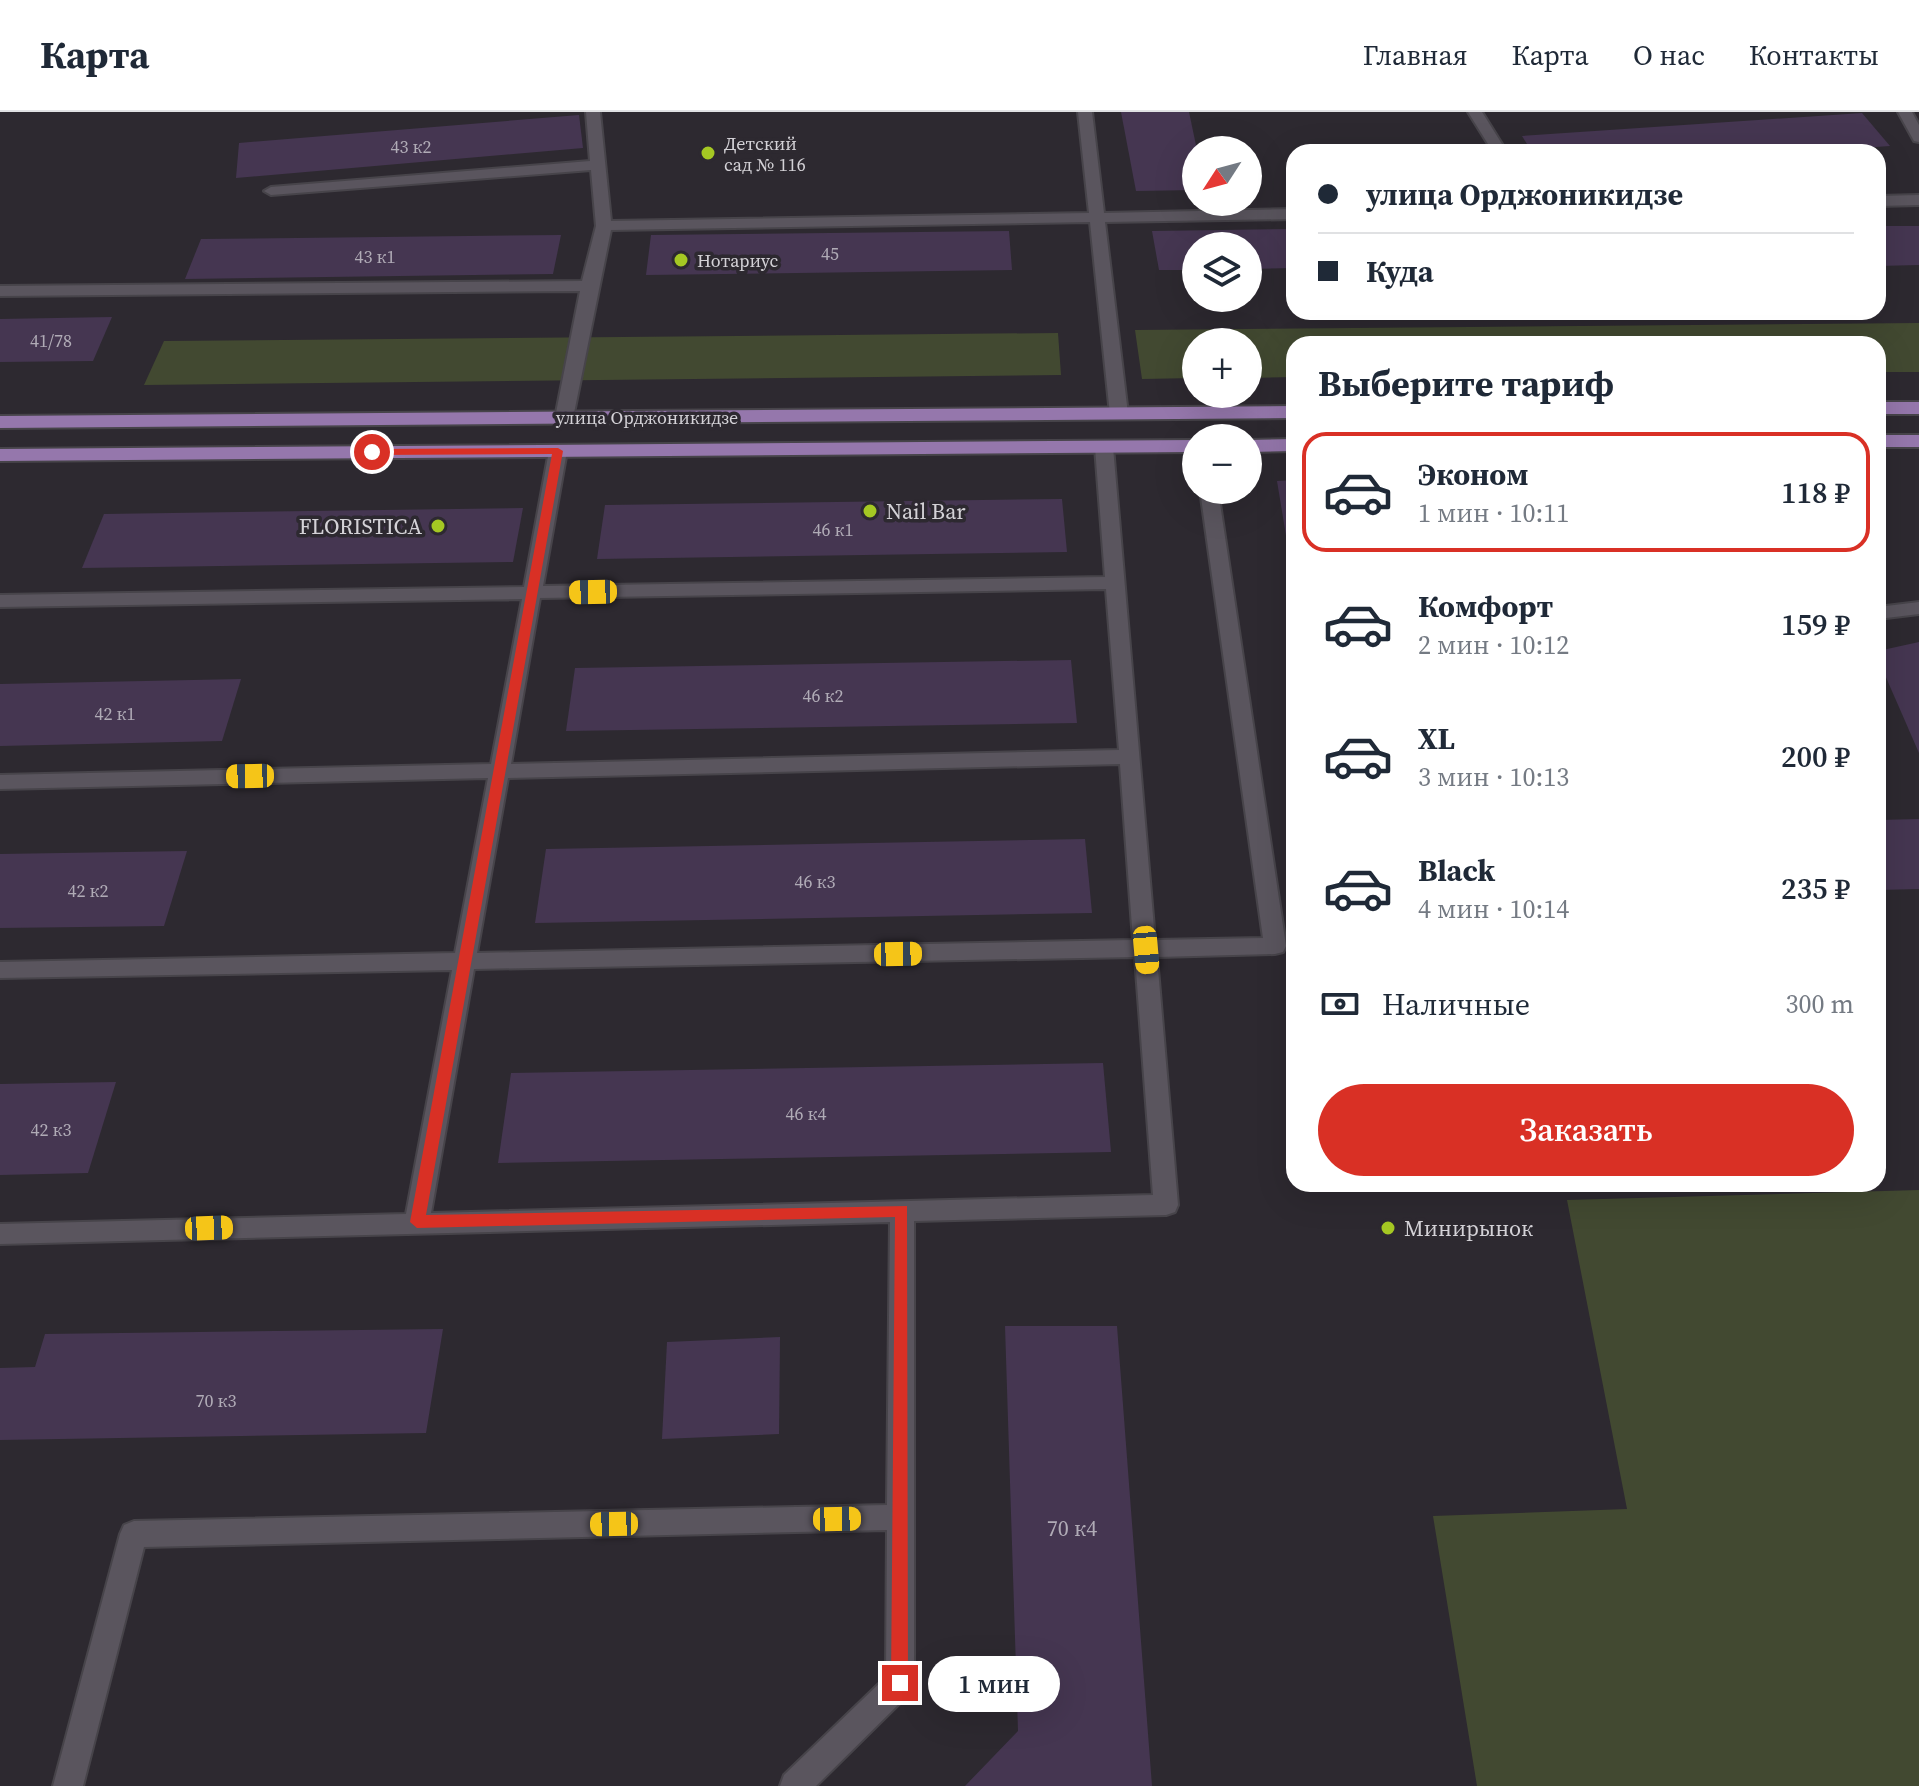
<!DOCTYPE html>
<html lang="ru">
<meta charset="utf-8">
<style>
:root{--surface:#fff;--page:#f2f2f3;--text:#1f2937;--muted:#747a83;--line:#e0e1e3;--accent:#d93025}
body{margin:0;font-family:"Source Serif 4",serif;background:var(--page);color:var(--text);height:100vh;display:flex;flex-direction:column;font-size:30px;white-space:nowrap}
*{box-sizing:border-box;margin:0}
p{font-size:26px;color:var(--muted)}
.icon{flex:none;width:44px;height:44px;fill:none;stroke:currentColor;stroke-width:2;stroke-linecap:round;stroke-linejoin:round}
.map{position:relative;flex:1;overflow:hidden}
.side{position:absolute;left:1286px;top:224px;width:600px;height:856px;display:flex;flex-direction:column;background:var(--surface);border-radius:24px;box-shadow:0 8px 32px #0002}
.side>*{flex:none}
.hud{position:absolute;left:1286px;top:32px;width:600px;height:176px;border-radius:24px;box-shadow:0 8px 32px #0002;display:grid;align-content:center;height:176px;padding:0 32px;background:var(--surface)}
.needle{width:52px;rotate:234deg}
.fabs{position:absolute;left:1182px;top:24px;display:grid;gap:16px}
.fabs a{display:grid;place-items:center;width:80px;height:80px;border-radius:50%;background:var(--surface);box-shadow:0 8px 32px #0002;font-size:40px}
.end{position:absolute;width:36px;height:36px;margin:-18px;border:10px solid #d93025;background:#fff;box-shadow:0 0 0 4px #fff}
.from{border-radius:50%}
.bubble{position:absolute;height:56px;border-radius:28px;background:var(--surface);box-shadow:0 8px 32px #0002;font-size:26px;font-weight:600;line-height:56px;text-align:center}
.car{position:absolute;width:24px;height:48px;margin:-24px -12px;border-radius:10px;box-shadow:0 0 6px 2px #0007;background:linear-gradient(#f5c518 24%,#345 0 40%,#f5c518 0 76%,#345 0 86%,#f5c518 0)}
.hud b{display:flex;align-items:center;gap:28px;height:76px;font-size:30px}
.hud b+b{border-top:2px solid var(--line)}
.hud i{width:20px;height:20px;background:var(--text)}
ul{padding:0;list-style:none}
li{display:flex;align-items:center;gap:24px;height:120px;margin:0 16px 12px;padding:0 16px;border:4px solid transparent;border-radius:24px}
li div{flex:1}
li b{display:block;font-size:30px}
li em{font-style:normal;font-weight:600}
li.current{border-color:var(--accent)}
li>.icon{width:72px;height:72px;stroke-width:1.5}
h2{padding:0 32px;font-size:36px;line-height:96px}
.pay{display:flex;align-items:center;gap:20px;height:88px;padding:0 32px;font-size:30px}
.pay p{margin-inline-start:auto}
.primary-button{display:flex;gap:16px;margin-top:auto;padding:16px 32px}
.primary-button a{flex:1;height:92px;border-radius:48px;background:var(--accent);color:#fff;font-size:32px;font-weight:600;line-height:92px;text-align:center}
header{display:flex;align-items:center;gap:48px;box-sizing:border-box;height:112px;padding:0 40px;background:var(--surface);border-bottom:2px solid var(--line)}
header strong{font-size:38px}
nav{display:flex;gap:44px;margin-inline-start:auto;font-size:28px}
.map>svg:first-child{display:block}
.green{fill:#424931}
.building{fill:#453651}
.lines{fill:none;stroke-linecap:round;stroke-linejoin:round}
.lane-casing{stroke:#47444a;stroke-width:4}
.primary-casing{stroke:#47444a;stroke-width:4}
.lane{fill:#5a555e;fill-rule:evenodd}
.primary{fill:#9577ac;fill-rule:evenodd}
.route{fill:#d93025}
.poi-dot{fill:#a5c823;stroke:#2d2930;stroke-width:3}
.labels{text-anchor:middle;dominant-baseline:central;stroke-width:7;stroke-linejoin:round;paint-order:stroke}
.far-poi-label{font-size:18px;fill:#d4d2d7;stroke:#2d2930;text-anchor:start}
.number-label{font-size:18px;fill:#b0abb6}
.far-street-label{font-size:18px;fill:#d4d2d7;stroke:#2d2930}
.poi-label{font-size:22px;fill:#d4d2d7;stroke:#2d2930;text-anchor:start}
.near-number-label{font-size:22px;fill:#b0abb6}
</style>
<header>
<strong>Карта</strong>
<nav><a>Главная</a><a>Карта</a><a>О нас</a><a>Контакты</a></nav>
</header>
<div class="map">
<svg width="1919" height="1674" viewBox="0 0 1919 1674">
<rect width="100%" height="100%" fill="#2d2930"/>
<g class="green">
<path d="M1919,211v49h-41v-28h-584v33l-46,1v-36h-52v36l-54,1 -7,-49z"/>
<path d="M1058,221l3,42 -917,10 20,-44z"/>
<path d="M1919,1078v596h-442l-44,-270 194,-7 -60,-309z"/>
</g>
<g class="building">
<path d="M1121,0h68l8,38 -1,40 -60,1z"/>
<path d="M1862,1l28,33 -89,6h-269l-10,-16z"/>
<path d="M579,3l4,33 -347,30 3,-35z"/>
<path d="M1878,114h41v39l-41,1z"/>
<path d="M1294,117v39l-46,1v-23h-52v24h-37l-7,-39z"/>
<path d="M1009,119l3,39 -366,5 5,-40z"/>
<path d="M561,123l-8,39 -368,5 16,-40z"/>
<path d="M112,205l-19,44 -93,1v-43z"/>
<path d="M1294,368v92h-2l-15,-91z"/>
<path d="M1062,387l5,53 -470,7 8,-54z"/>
<path d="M523,396l-10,54 -431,6 22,-54z"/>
<path d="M1919,530v111l-41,-94v-8z"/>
<path d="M1071,548l6,63 -511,8 9,-63z"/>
<path d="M241,567l-19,62 -222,5v-62z"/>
<path d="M1919,707v70l-41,1v-70z"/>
<path d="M1085,727l7,74 -557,10 11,-74z"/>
<path d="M187,739l-23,75 -164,2v-74z"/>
<path d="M1103,951l8,89 -613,11 13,-90z"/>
<path d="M116,970l-28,91 -88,2v-91z"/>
<path d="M1005,1214h112l35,460h-187l53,-55z"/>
<path d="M443,1217l-17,104 -426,7v-72l35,-1 10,-33z"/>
<path d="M780,1225l-1,97 -117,5 5,-97z"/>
</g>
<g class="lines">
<g class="lane-casing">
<g id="lane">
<path d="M586,0h14l11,109 478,-8 -11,-101h14l12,101 190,-4v10l-189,3 23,192 -9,5 -9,-5 -20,-192 -479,8 -38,188 -9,5 -9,-5 25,-127 -580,5v-10l582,-5 14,-55 -5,-56 -320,25 -7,-4 7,-4 319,-26z"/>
<path d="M1468,0h14l25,40h-14z"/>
<path d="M1898,0h14l7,13v17l-5,-1z"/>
<path d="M1919,83v10l-41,1v-10z"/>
<path d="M1104,330l9,5 42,493 108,-2 -63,-448h18l68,456 -3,6 -8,2 -118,3 21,248 -3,7 -9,3 -252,6v462l-4,10 -94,93h-36l4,-11 102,-98 1,-147 -743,17 -61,239h-30l67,-252 4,-9 10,-4 753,-16 3,-283 -890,22v-20l406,-10 46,-244 -452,8v-16l455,-9 33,-175 -488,11v-14l491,-11 31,-165 -522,8v-12l524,-8 25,-136 9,-5 9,5 -24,135 562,-9 -10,-130zM1106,477l13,161 -608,14 29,-166zM1120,652l13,176 -656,13 31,-175zM1135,845l18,238 -722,18 43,-244z"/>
<path d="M1919,490v12l-41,5v-12z"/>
</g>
</g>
<g class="primary-casing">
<g id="primary">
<rect x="1878" y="290" width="41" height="12"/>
<path d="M1294,294v12l-1294,10v-12z"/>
<rect x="1878" y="323" width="41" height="12"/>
<path d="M1294,327v12l-46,1v-12z"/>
<path d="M1196,328v12l-1196,9v-12z"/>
</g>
</g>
<use href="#lane" class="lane"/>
<use href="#primary" class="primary"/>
</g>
<path class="route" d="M558,336l5,3 -137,764 481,-9 1,477 -2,6 -6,3 -6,-3 -3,-6 4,-466 -478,11 -7,-6 142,-768 -180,1 -5,-3 5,-3z"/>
<g class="poi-dot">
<circle cx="708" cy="41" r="8"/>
<circle cx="681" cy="148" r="8"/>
<circle cx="870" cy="399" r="8"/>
<circle cx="438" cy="414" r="8"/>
<circle cx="1388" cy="1116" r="8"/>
</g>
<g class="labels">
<g class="far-poi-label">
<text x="724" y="31">Детский<tspan x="724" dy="21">сад № 116</tspan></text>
<text x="697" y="148">Нотариус</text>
</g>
<g class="number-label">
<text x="411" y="34">43 к2</text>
<text x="830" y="141">45</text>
<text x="375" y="144">43 к1</text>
<text x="51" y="228">41/78</text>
<text x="833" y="417">46 к1</text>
<text x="823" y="583">46 к2</text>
<text x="115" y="601">42 к1</text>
<text x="815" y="769">46 к3</text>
<text x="88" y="778">42 к2</text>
<text x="806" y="1001">46 к4</text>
<text x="51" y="1017">42 к3</text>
<text x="216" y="1288">70 к3</text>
</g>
<g class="far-street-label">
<text x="647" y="305">улица Орджоникидзе</text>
</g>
<g class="poi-label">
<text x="886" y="399">Nail Bar</text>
<text x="422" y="414" text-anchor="end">FLORISTICA</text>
<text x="1404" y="1116">Минирынок</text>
</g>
<g class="near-number-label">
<text x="1072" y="1416">70 к4</text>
</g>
</g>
</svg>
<div class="fabs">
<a><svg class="needle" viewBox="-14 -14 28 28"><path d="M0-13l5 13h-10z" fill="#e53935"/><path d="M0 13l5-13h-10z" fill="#747a83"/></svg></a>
<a><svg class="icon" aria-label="layers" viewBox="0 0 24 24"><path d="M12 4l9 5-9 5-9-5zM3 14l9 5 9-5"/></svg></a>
<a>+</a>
<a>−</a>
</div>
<i class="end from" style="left:372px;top:340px"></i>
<i class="end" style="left:900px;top:1571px"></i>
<div class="bubble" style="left:928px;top:1544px;width:132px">1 мин</div>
<i class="car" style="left:593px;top:480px;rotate:269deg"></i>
<i class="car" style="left:250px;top:664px;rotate:269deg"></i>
<i class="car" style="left:1146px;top:838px;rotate:175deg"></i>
<i class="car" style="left:898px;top:842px;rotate:89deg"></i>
<i class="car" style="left:209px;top:1116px;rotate:88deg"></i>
<i class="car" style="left:837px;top:1407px;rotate:89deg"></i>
<i class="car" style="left:614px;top:1412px;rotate:269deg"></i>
<div class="hud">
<b><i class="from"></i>улица Орджоникидзе</b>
<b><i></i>Куда</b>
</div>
<section class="side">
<h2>Выберите тариф</h2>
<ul>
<li class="current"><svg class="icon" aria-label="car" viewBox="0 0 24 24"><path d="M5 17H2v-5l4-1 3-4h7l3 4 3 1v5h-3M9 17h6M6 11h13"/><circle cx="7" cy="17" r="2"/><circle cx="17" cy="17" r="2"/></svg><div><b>Эконом</b><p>1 мин · 10:11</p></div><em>118 ₽</em></li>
<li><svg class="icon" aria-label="car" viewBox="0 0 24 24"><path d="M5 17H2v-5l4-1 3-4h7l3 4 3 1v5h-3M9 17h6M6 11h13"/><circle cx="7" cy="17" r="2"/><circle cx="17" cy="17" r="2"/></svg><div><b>Комфорт</b><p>2 мин · 10:12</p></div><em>159 ₽</em></li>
<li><svg class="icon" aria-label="car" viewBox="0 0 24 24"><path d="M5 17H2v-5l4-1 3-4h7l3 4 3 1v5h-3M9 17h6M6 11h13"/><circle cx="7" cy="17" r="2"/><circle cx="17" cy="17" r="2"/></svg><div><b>XL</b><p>3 мин · 10:13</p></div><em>200 ₽</em></li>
<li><svg class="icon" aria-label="car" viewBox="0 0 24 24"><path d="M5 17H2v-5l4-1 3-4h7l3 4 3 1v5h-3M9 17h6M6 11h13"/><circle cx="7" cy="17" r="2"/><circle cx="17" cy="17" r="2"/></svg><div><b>Black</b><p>4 мин · 10:14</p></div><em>235 ₽</em></li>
</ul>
<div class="pay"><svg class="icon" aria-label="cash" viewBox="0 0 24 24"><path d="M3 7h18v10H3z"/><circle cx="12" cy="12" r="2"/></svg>Наличные<p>300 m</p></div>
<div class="primary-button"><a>Заказать</a></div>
</section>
</div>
